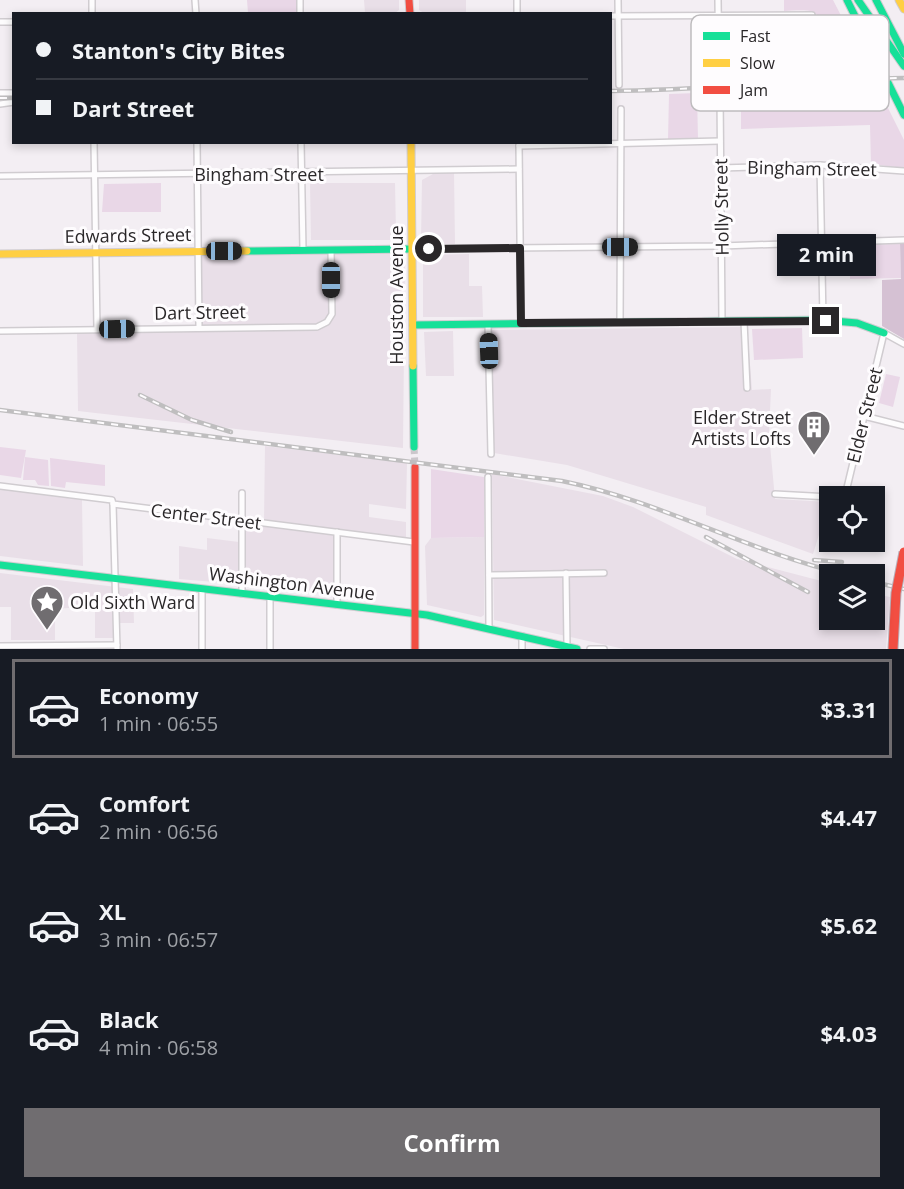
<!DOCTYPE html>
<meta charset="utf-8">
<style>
:root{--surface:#171b24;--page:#242831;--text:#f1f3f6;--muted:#9ea1a6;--line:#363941;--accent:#706d70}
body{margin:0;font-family:"Open Sans",sans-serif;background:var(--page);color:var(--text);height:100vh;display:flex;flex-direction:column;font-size:22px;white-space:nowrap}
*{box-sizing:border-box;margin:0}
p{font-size:20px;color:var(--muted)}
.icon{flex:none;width:33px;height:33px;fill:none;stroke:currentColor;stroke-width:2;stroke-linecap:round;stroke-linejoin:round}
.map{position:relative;height:649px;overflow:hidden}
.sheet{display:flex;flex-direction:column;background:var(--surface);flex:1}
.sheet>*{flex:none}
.top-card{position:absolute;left:12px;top:12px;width:600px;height:132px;border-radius:0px;box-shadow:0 3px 9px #0003;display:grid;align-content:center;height:132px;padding:0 24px;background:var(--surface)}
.fabs{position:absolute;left:819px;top:486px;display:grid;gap:12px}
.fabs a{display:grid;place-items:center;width:66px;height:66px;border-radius:0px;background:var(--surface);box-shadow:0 3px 9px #0003;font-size:30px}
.end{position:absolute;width:27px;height:27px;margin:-14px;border:8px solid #2a2729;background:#fff;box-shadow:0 0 0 3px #fff}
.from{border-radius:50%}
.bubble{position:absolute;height:42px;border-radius:0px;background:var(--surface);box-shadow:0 3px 9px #0003;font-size:20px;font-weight:700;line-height:42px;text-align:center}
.car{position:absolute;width:18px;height:36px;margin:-18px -9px;border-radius:8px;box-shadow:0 0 4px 2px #0007;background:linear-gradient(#222 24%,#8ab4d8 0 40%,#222 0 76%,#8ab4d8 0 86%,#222 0)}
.top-card b{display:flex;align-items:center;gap:21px;height:57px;font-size:22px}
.top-card b+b{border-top:2px solid var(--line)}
.top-card i{width:15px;height:15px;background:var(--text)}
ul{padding:10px 0 0;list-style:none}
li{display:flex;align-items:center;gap:18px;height:99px;margin:0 12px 9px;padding:0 12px;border:3px solid transparent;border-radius:0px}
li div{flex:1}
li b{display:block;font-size:22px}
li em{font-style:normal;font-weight:700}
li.on{border-color:var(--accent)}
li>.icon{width:54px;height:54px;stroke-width:1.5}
.action{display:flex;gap:12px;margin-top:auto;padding:12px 24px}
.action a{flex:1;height:69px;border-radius:0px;background:var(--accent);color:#fff;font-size:24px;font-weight:700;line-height:69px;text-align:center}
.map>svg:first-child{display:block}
.built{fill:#e9dfe8}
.green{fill:#e9d7e7}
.forest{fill:#d5c1d3}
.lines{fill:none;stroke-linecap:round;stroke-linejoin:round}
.secondary-tunnel{stroke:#cbc6cb;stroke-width:7;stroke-dasharray:7 3.5;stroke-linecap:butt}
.street-casing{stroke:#d0ccd0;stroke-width:8}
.fast-casing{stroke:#d0ccd0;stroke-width:9}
.slow-casing{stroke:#d0ccd0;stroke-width:9}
.jam-casing{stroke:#d0ccd0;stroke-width:9}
.street{stroke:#fdfcfd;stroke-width:5}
.fast{stroke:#16e098;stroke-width:7}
.slow{stroke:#ffcf43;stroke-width:7}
.jam{stroke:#f24e42;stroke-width:7}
.rail-casing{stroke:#bfbebf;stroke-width:4.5}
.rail{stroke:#fefcfe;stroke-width:2;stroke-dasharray:7;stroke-linecap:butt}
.jam-bridge-casing{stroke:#baafb9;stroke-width:11;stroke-linecap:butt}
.jam-bridge{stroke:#f24e42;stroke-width:9}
.route{stroke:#2a2729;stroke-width:8}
.labels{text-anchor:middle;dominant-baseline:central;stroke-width:6;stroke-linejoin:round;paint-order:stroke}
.street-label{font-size:18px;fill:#2a2729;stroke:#fefcfe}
.poi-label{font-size:18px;fill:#2a2729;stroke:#fefcfe;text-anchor:end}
.key{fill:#fefcfe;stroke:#bebcbe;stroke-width:1.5}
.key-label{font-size:16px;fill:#2a2729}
</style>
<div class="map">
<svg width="904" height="649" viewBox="0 0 904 649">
<rect width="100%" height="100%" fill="#f3eef3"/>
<g class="built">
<path d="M364,0h35v10l-4,3h-30z"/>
<path d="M419,0h47v13h-42l-5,-3z"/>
<path d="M454,173l1,71h-30l-4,-4 1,-60 11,-6z"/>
<path d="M395,183l1,49 -5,3 -1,5h-79l-1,-57z"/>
<path d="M405,250l-2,198 -325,-37 -1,-79 123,-2v-77z"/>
<path d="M469,254v32h13l1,31h-60v-62z"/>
<path d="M747,327l5,63 19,-1 -2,45 6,65 54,3 -16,52 -107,-39v-8l-139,-42 -73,-12 -2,-123z"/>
<path d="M453,331l1,45h-28l-2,-44z"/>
<path d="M265,446l142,17 -1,46 -37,-5v13l37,5v16l-142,-17z"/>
<path d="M492,474l111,22 30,11 104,52 92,24 1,37h44l1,-26 15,3 -4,52h-262l-130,-29z"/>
<path d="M0,489l82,11 1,66 -83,-10z"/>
<path d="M244,523l89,10v62l-90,-10z"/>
<path d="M484,537v78l-3,2 -54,-12 -2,-59 6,-8z"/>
<path d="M207,538l32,4 -1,42 -59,-5v-33l28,4z"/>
<path d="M0,573l133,16 1,34h-15l-5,15h-19v-32l-40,3v31h-44v-33h-11z"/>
</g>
<g class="green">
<path d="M247,0h49v13h-48z"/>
<path d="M784,0h49l38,74 -46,1c0,-14 3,-58 -12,-63 -8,-3 -21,-1 -29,-1z"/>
<path d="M874,80l30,60v28l-33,-4 -1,-39 -129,4v-39z"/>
<path d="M697,93l1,47h-30l1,-46z"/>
<path d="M161,183v29h-59l2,-28z"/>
<path d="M900,244l1,34 -51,1v-34z"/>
<path d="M802,328l1,30 -49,2 -2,-31z"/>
<path d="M886,374l14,3 -7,30 -14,-4z"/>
<path d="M0,447l26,3 -5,28 -21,-3z"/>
<path d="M25,457l23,3 1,26 -11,-1 -3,-5h-12z"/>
<path d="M50,458l55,7v21l-39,-4 -1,6 -14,-2z"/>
<path d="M431,469l53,8v60l-53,1z"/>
</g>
<path class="forest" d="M904,242v97l-22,-13v-46l19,-1 -1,-36z"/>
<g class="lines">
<path class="secondary-tunnel" d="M414,447l1,20"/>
<g class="street-casing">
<g id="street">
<path d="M92,0v14"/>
<path d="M195,0l1,14"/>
<path d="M300,0v14"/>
<path d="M517,0v14"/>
<path d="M618,0l1,85"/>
<path d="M718,0l1,82"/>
<path d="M610,16l202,-1"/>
<path d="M0,22h14"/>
<path d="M0,93h14"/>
<path d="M720,94l2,227"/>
<path d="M0,104l14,-2"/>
<path d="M94,142l3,187"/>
<path d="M197,142l2,186"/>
<path d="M301,142l2,108"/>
<path d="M519,145l2,178"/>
<path d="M519,146l201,-5"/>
<path d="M820,165l3,155"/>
<path d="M720,168l100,-3 84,6"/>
<path d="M0,176l519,-7"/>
<path d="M412,249l309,-3 183,-6"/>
<path d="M744,321l3,67"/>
<path d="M620,322l1,-213"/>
<path d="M488,324l3,130"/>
<path d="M0,331l317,-4 10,-5 5,-8 -1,-64"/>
<path d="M864,416l40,10"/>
<path d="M488,477l1,151"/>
<path d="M0,486l112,14 1,4 301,38"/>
<path d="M242,493v101"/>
<path d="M775,494l55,3"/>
<path d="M845,496l39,-163 20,11"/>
<path d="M113,504l4,145"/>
<path d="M337,532v73"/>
<path d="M566,573l1,73"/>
<path d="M489,575l115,-2"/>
<path d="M202,589v60"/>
<path d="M270,597v52"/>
<path d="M522,636v13"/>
<path d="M0,646l117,-1"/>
<path d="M590,649h14"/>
</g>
</g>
<g class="fast-casing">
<g id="fast">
<path d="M847,0l57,115"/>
<path d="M858,0l46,66"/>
<path d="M876,0l28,54"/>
<path d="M247,251l165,-2"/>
<path d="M413,325l410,-5 34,3 27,10"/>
<path d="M413,366l1,81"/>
<path d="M0,565l427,50 150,34"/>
</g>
</g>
<g class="slow-casing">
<g id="slow">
<path d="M899,0l5,9"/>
<path d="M411,142l2,224"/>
<path d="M0,254l247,-3"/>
</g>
</g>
<g class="jam-casing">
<g id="jam">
<path d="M409,0l1,14"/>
<path d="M415,467v182"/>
</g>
</g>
<use href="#street" class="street"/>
<use href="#fast" class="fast"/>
<use href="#slow" class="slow"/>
<use href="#jam" class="jam"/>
<g class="rail-casing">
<g id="rail">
<path d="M610,91c99,-1 196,-12 294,-13"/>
<path d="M0,98h14"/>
<path d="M140,395l52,25 39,12"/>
<path d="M0,410l562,71c98,20 185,70 282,93"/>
<path d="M706,537l102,55"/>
<path d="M814,560l28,2"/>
<path d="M874,582l30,7"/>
</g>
</g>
<use href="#rail" class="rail"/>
<g class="jam-bridge-casing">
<path id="jam-bridge" d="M893,649l3,-56 8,-41"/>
</g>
<use href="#jam-bridge" class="jam-bridge"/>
</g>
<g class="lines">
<path class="route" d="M429,249l91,-1 1,75 305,-2"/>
</g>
<defs>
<g id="building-pin" transform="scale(1.725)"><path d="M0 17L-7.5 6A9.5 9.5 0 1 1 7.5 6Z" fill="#706d70" stroke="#fefcfe"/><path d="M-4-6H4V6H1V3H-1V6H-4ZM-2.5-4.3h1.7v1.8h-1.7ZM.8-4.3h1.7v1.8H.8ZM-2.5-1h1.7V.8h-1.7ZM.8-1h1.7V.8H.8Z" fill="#fff"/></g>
<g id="sight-pin" transform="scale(1.725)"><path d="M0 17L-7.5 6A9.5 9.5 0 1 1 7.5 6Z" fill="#706d70" stroke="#fefcfe"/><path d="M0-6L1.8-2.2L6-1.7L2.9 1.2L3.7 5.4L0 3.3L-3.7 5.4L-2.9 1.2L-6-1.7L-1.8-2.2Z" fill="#fff"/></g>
</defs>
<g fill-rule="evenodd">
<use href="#building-pin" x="814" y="427"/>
<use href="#sight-pin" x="47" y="602"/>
</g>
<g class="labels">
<g class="street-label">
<text transform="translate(812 168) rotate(1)">Bingham Street</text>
<text x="259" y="174">Bingham Street</text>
<text transform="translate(721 207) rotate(-91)">Holly Street</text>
<text transform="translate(128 235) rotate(-1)">Edwards Street</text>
<text transform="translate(396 295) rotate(-90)">Houston Avenue</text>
<text transform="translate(200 312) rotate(-1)">Dart Street</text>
<text transform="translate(864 415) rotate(-76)">Elder Street</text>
<text transform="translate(206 516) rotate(7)">Center Street</text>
<text transform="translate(292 583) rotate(7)">Washington Avenue</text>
</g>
<g class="poi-label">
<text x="791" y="417">Elder Street<tspan x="791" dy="21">Artists Lofts</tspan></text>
<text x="70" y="602" text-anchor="start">Old Sixth Ward</text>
</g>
</g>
<rect x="691" y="15" width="198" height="96" rx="9" class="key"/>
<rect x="703" y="32" width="27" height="8" fill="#16e098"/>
<rect x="703" y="59" width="27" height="8" fill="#ffcf43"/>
<rect x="703" y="86" width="27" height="8" fill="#f24e42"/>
<g class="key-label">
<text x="740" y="42">Fast</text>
<text x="740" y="69">Slow</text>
<text x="740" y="96">Jam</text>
</g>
</svg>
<div class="fabs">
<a><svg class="icon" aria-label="locate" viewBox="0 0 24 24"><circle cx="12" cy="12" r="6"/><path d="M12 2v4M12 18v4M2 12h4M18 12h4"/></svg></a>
<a><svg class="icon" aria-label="layers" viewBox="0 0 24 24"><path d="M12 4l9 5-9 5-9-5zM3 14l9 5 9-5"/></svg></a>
</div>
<i class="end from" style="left:429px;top:249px"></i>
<i class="end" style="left:826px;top:321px"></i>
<div class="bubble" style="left:777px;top:234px;width:99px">2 min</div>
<i class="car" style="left:620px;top:247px;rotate:90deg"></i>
<i class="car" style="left:224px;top:251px;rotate:90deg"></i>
<i class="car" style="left:331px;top:280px;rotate:180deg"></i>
<i class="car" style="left:117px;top:329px;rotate:89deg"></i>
<i class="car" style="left:489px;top:351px;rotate:358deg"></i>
<div class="top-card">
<b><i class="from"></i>Stanton's City Bites</b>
<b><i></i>Dart Street</b>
</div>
</div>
<section class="sheet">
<ul>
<li class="on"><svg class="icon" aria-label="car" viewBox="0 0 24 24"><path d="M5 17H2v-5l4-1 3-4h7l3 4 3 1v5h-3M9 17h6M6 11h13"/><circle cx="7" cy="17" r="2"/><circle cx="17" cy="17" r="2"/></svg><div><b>Economy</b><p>1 min · 06:55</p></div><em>$3.31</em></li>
<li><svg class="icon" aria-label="car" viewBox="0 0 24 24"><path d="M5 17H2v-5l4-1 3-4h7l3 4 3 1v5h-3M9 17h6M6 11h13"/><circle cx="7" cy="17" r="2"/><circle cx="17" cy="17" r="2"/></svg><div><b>Comfort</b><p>2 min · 06:56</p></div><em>$4.47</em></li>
<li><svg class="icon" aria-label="car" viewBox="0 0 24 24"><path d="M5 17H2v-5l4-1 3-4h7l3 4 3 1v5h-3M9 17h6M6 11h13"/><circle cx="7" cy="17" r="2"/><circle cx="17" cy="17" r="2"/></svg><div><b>XL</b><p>3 min · 06:57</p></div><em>$5.62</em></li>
<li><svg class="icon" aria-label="car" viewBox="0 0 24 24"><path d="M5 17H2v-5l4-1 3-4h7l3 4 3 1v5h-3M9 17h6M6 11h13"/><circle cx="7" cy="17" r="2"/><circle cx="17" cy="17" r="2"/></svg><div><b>Black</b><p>4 min · 06:58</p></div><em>$4.03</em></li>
</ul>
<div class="action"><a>Confirm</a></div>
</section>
